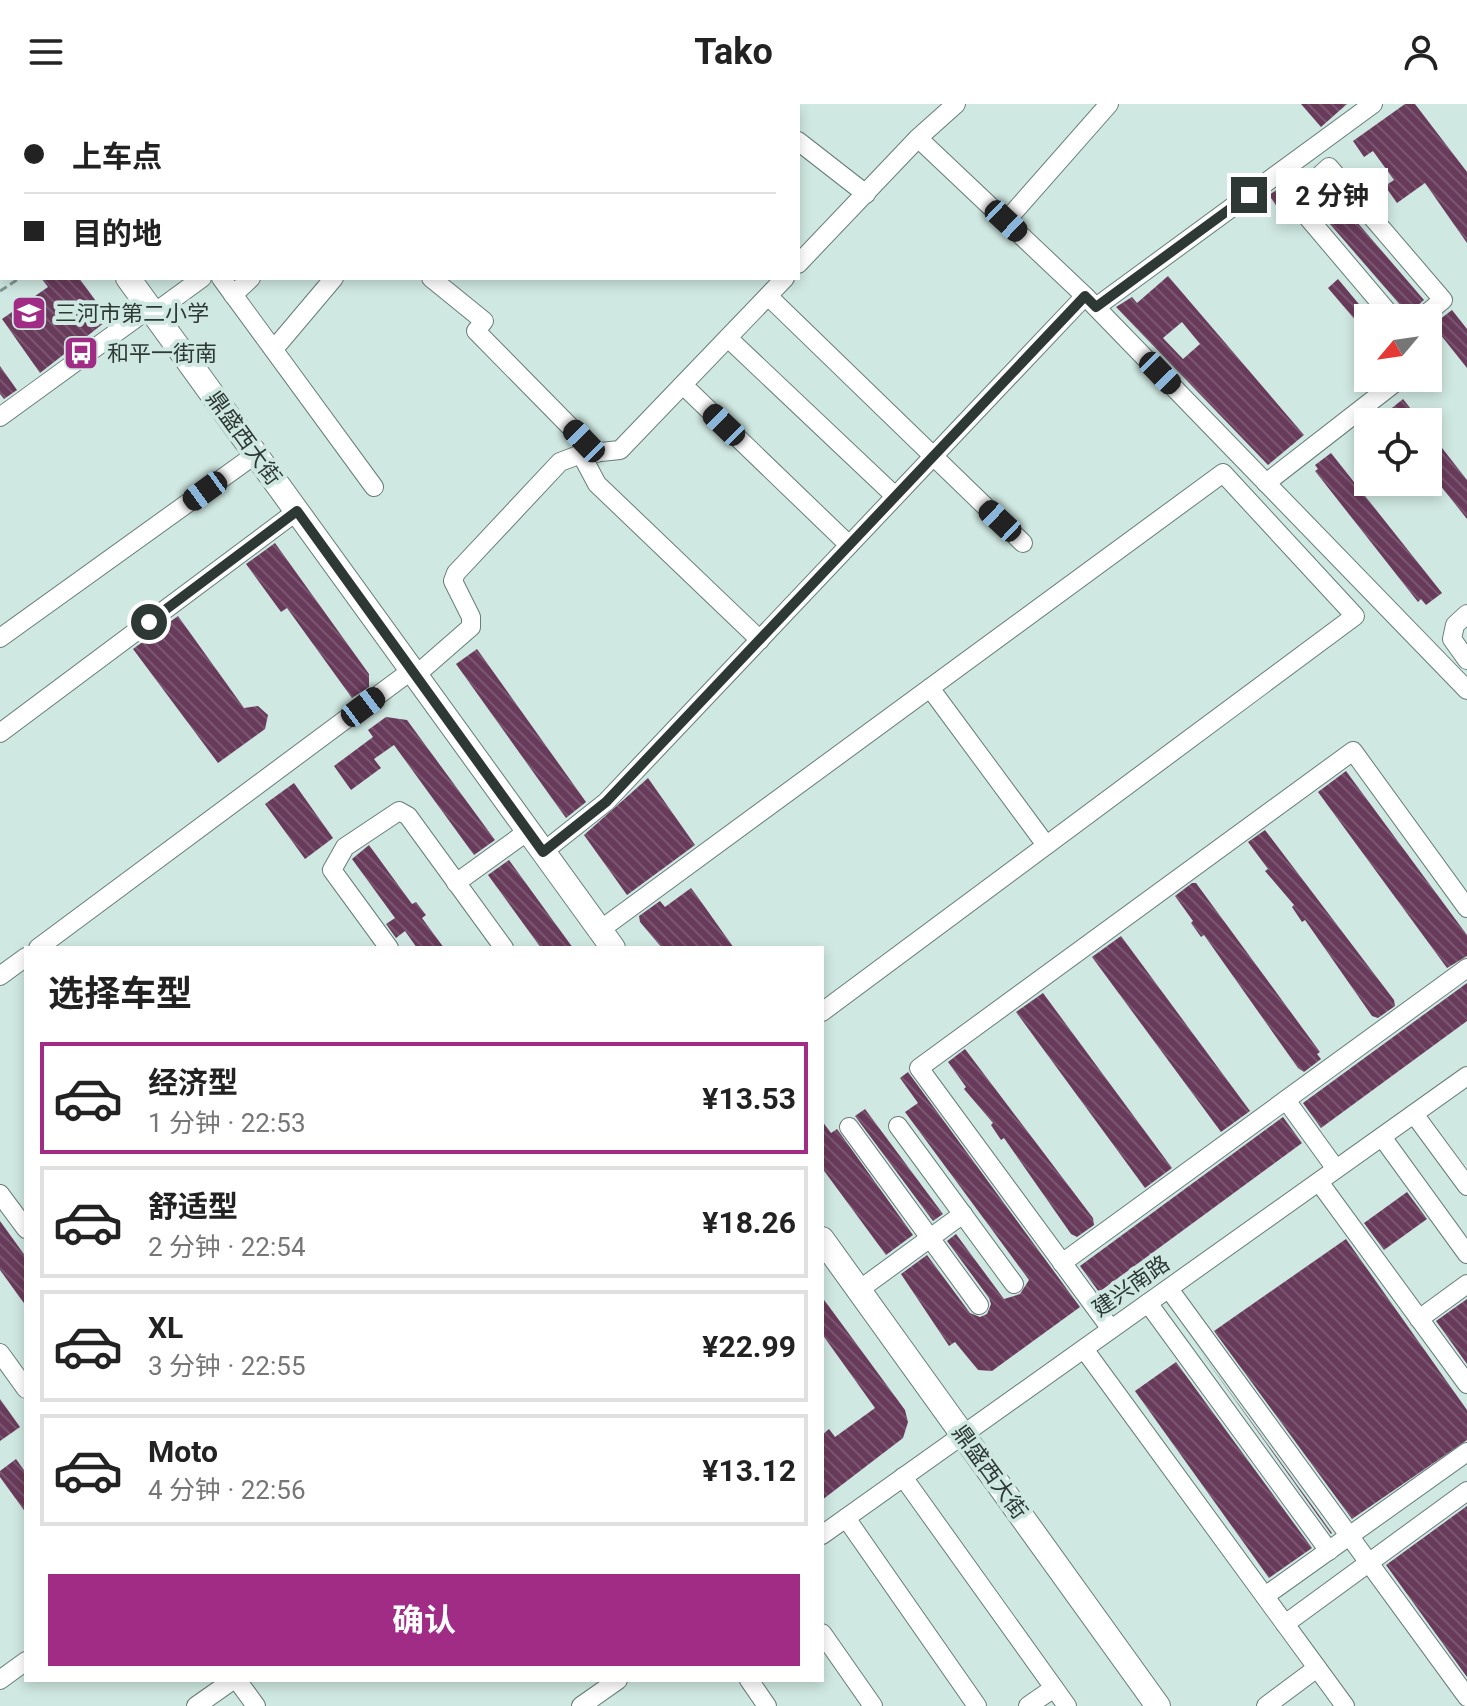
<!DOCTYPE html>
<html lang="zh">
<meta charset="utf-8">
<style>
:root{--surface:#fff;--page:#f2f2f2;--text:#222;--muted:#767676;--line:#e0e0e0;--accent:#a12c85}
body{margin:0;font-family:Roboto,"Noto Sans SC",sans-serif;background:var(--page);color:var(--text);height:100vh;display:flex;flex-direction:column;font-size:30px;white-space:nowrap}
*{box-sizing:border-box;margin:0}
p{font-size:26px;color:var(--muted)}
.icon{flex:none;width:44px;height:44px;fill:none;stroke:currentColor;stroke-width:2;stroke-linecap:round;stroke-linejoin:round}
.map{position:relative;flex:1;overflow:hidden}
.side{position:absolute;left:24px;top:842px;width:800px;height:736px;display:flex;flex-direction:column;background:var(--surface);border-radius:0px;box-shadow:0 4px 12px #0003}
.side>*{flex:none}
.top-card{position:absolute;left:0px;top:0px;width:800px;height:176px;box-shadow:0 4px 12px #0003;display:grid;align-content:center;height:176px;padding:0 24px;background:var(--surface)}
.needle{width:52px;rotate:241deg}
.controls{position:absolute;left:1354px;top:200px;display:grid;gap:16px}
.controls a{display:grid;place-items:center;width:88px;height:88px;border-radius:0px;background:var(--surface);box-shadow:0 4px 12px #0003;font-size:40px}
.end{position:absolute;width:36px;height:36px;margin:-18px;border:10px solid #2e3835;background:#fff;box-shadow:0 0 0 4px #fff}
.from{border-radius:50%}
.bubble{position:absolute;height:56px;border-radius:0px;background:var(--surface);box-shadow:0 4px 12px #0003;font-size:26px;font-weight:700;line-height:56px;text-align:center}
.car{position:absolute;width:24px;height:48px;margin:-24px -12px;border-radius:10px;box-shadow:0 0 6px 2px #0007;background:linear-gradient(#222 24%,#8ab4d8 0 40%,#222 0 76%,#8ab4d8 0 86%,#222 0)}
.top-card b{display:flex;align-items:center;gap:28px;height:76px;font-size:30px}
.top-card b+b{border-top:2px solid var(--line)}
.top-card i{width:20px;height:20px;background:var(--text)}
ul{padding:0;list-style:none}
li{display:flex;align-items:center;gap:24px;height:112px;margin:0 16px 12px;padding:0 8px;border:4px solid var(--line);border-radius:0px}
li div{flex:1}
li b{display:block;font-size:30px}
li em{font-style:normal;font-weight:700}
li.on{border-color:var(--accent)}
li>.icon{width:72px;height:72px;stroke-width:1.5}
h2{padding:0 24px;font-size:36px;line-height:96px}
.action{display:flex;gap:16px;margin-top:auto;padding:16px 24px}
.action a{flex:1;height:92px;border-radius:0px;background:var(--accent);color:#fff;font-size:32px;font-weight:700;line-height:92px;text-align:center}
header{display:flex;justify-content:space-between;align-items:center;height:104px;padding:0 24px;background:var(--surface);font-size:36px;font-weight:700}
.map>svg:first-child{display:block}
.building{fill:url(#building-back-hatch);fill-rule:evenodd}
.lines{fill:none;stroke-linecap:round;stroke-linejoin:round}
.minor-casing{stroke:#677e78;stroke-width:20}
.major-casing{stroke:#677e78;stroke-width:26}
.path{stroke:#849691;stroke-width:3;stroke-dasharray:8 4;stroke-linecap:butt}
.minor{stroke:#fff;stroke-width:18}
.major{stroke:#fff;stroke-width:24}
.route{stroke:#2e3835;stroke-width:10}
.labels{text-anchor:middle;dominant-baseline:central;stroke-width:8;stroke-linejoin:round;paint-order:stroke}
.poi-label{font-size:22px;fill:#2e3835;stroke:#cfe8e1;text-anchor:start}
.street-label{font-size:22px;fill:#2e3835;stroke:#cfe8e1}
</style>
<header><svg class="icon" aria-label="menu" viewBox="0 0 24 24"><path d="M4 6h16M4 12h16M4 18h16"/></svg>Tako<svg class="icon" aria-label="person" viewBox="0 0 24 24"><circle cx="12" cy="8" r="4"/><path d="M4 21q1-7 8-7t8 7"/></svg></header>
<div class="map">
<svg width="1467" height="1602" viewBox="0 0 1467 1602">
<defs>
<pattern id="building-back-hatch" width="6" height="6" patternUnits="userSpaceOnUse" patternTransform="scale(2)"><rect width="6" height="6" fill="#693b5b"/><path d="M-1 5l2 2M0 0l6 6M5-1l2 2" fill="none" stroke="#7a5670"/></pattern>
</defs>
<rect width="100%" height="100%" fill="#cfe8e1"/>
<g class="building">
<path d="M1301,0h46l-26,23z"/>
<path d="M1405,0h10l52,68v71l-42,-60 -28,20 -12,-17 9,-6 -21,-29 -9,6 -11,-16z"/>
<path d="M1301,70l-17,18 -7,15 -8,-12z"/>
<path d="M1326,82l98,114 -16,14 -98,-113z"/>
<path d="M1168,172l136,159 -36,30 -152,-158 16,-10 5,6zM1182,218l18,22 -17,15 -20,-21z"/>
<path d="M41,174h38l30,41 -69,54 -38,-54 46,-32z"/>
<path d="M1338,175l30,36v20l-40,-47z"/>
<path d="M1452,206l15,19v39l-31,-39 -1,-6z"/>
<path d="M0,262l17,24 -13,9 -4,-5z"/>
<path d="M1403,295l4,5 14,18h-26l-8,-10z"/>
<path d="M1428,326l39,50v39l-39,-49z"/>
<path d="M1331,349l111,140 -16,12 -5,-6 -3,3 -103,-131 3,-2 -3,-4z"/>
<path d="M275,439l94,131v13l-17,11 -65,-90 -6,4 -35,-48z"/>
<path d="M178,512l66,92 14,-2 10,9 -3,14 -47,34 -85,-114z"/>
<path d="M477,545l109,153 -20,16 -110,-154z"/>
<path d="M386,613l21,3 88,120 -21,15 -80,-110 -20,14 7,9 -30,22 -17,-24 39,-29 -5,-7z"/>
<path d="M1346,667l121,164v21l-20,12 -129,-176z"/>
<path d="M648,674l47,67 -68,50 -43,-60z"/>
<path d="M294,679l39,55 -28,21 -40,-55z"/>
<path d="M1265,726l129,170 1,6 -17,12 -6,-2 -67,-96 -3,2 -10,-15 2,-2 -29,-34 3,-2 -20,-27z"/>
<path d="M369,741l43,59 4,-2 10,13 -4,3 22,30h-27l-12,-17 -9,7 -10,-14 9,-6 -43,-59z"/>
<path d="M509,756l64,88h-32l-53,-73z"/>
<path d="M1192,779h4l124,169 -3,2 4,5 -17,13 -6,-4 -94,-133 -3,2 -10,-14 2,-2 -18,-25z"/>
<path d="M691,784l6,8 37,52h-72l-22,-26 -1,-6 21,-15 5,6z"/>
<path d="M1121,832l129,175 -29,21 -129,-175z"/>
<path d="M1467,879v38l-146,107 -18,-25z"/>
<path d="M1043,889l129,175 -27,20 -129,-176z"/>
<path d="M965,945l128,169 1,7 -17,12 -6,-3 -67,-96 -3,2 -10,-15 2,-2 -29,-34 2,-2 -18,-25z"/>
<path d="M908,968l172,235 -88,64 -14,-1 -23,-28 -6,4 -48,-72 26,-19 43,58 10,4 7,-3 4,-10 -2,-6 -42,-57 9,-7 48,65 16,-5 9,-14 -124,-168 13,-9 -18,-25z"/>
<path d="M865,1005l78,105 -10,7 -78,-105z"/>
<path d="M1283,1013l19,26 -203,149 -19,-26z"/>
<path d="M822,1017l9,12 6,-4 76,106 -27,20 -64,-87z"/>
<path d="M1407,1088l20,27 -43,31 -20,-27z"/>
<path d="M0,1117l26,36v49l-26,-36z"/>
<path d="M1346,1135l121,171v30l-115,79 -138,-188z"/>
<path d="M822,1193l83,113 3,12 -5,16 -81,62v-65l7,-6 6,8 40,-29 -53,-74z"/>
<path d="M1467,1195v65l-31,-43z"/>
<path d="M1195,1240l137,189 -1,1z"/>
<path d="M1176,1258l136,186 -43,30 -134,-187z"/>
<path d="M0,1295l20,28 -20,14z"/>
<path d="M16,1355l10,14v40l-26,-36v-6z"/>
<path d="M1467,1402v171l-81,-112z"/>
</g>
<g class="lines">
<g class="minor-casing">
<g id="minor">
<path d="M210,0l1,2"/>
<path d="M750,0l2,2"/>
<path d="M551,2l2,-2"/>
<path d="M918,34l167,158 382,394"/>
<path d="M798,37l68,53"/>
<path d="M1006,117l103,-117"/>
<path d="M798,160l120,-126 38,-34"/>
<path d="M221,174l153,209"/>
<path d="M431,174l53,43 -8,10 120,122"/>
<path d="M233,191l18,-17"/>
<path d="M768,192l255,247"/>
<path d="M1096,203l277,-203"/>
<path d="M154,209l48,-35"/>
<path d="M1393,214l-100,-118 36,-33 114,133 -22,18"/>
<path d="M728,234l167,158"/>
<path d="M272,243l8,-5 54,-64"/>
<path d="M683,281l166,160"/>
<path d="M0,313l150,-109"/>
<path d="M581,350l16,30 163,156"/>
<path d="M1266,379l135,-105"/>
<path d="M1467,510l-12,11 -3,14 15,21"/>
<path d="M0,534l256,-184"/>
<path d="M416,571l55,-48v-10l-18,-36 3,-8 104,-111 21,-8 39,-4 165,-172"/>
<path d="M930,584l116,157"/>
<path d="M0,629l297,-222"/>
<path d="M543,748l63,-50 479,-506"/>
<path d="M456,779l72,-52"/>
<path d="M600,826l623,-457 132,143 -533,396"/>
<path d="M38,844l374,-278"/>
<path d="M389,844l-57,-78 13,-23 54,-36 9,5 96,132"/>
<path d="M0,872l26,-19"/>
<path d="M1286,996l50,69"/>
<path d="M1414,1010l53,72"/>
<path d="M898,1022l116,158"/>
<path d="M849,1023l130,178"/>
<path d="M1382,1033l85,117"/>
<path d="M1319,1078l148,202"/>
<path d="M0,1090l26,35"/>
<path d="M1062,1159l405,-295"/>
<path d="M1169,1185l298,408"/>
<path d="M859,1186l104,-76"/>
<path d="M1148,1199l181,248"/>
<path d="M1419,1215l48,-35"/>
<path d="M1111,1225l-192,-261 434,-317 114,157"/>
<path d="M1084,1245l261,357"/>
<path d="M0,1249l26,36"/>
<path d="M903,1373l164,229"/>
<path d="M846,1414l131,188"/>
<path d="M822,1431l645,-459"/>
<path d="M1265,1492l202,-144"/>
<path d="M1285,1520l182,-133"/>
<path d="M822,1529l51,73"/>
<path d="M0,1576l26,-19"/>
<path d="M237,1576l19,26"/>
<path d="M749,1576l18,26"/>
<path d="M196,1602l37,-26"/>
<path d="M581,1602l37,-26"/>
<path d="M1028,1602l26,-18"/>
<path d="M1266,1602l51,-38"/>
</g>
</g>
<g class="major-casing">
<g id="major">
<path d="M3,0l1,2"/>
<path d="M128,174l485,670"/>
<path d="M822,1135l336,467"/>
</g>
</g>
<path class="path" d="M0,187l20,-13"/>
<use href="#minor" class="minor"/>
<use href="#major" class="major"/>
</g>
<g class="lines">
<path class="route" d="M149,518l148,-111 246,341 63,-50 479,-506 11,11 153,-112"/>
</g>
<defs>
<g id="school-square" transform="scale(1.8)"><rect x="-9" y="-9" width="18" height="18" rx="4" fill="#a12c85" stroke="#cfe8e1"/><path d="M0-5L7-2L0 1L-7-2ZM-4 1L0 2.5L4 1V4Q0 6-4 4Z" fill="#fff"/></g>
<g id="bus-square" transform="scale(1.8)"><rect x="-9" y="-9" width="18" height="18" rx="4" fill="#a12c85" stroke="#cfe8e1"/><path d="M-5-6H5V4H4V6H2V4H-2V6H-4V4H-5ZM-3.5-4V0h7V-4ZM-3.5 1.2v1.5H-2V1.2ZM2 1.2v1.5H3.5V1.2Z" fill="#fff"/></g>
</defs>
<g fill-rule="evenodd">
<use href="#school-square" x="29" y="209"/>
<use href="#bus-square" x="81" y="249"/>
</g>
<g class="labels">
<g class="poi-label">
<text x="55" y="209">三河市第二小学</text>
<text x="107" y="249">和平一街南</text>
</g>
<g class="street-label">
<text transform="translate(244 334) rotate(54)">鼎盛西大街</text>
<text transform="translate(1131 1182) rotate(-35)">建兴南路</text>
<text transform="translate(990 1368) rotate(54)">鼎盛西大街</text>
</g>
</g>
</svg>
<div class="controls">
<a><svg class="needle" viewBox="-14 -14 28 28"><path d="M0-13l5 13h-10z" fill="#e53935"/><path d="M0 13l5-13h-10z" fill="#767676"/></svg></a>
<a><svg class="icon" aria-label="locate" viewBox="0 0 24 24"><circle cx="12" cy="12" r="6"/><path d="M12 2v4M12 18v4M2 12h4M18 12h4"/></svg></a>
</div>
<i class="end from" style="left:149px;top:518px"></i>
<i class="end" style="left:1249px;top:91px"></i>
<div class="bubble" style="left:1276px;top:64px;width:112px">2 分钟</div>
<i class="car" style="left:1006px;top:117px;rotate:133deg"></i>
<i class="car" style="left:1160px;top:269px;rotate:136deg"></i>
<i class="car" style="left:724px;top:321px;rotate:314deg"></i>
<i class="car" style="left:584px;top:337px;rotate:316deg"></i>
<i class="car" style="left:205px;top:387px;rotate:234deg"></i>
<i class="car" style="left:1000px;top:417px;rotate:313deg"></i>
<i class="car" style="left:363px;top:603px;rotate:53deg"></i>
<div class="top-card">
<b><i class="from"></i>上车点</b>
<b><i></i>目的地</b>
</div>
<section class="side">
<h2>选择车型</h2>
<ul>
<li class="on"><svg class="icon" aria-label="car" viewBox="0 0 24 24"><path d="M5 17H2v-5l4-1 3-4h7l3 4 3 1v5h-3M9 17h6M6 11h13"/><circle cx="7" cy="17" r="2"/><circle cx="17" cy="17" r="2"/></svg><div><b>经济型</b><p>1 分钟 · 22:53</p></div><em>¥13.53</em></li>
<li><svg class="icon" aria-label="car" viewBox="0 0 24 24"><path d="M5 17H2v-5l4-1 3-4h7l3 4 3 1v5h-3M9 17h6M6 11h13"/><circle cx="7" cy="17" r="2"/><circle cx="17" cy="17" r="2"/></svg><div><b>舒适型</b><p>2 分钟 · 22:54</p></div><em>¥18.26</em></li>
<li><svg class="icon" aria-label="car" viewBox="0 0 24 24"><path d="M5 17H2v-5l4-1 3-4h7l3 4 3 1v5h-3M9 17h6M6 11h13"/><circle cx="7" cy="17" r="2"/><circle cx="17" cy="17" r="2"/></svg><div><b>XL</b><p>3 分钟 · 22:55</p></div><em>¥22.99</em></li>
<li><svg class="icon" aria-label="car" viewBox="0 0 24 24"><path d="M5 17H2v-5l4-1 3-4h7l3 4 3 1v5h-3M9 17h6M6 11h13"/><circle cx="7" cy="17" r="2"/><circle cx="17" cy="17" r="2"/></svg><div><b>Moto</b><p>4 分钟 · 22:56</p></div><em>¥13.12</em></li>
</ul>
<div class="action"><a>确认</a></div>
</section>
</div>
